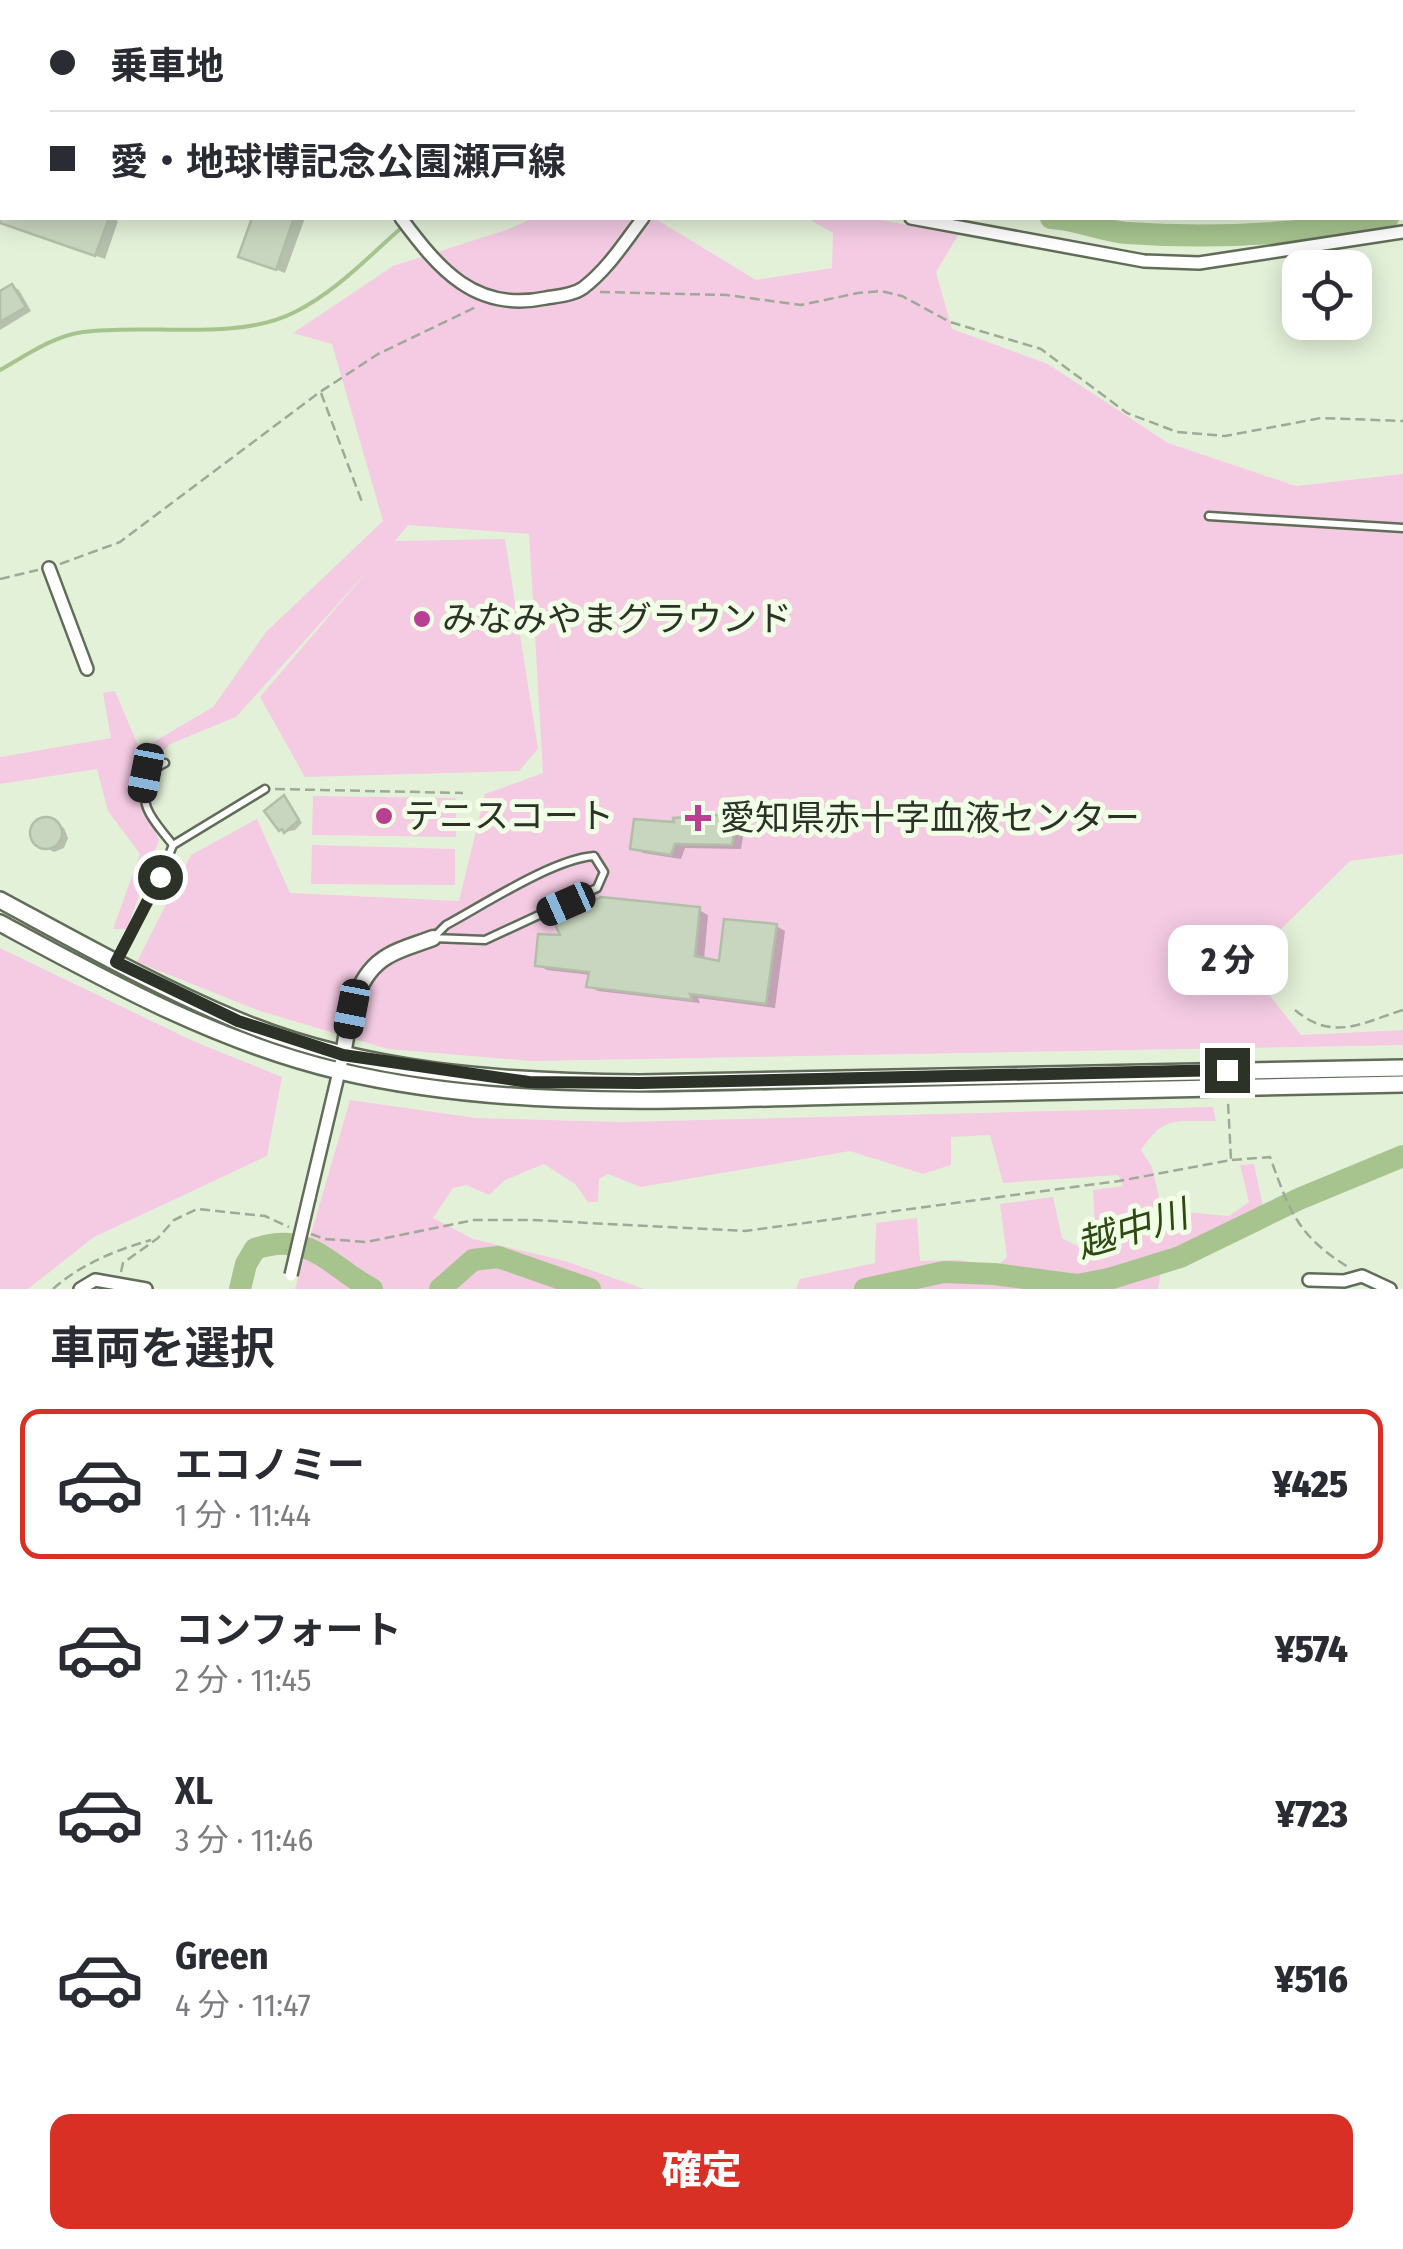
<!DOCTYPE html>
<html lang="ja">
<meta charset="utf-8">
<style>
:root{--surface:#fff;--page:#f2f2f3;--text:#2b2b33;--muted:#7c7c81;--line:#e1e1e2;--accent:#d93025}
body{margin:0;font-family:"Fira Sans Condensed","Noto Sans JP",sans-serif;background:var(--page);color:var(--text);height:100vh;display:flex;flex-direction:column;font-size:38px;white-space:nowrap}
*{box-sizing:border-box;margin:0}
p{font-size:32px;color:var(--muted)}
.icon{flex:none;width:55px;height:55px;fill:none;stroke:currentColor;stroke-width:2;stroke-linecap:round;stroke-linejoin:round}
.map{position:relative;height:1289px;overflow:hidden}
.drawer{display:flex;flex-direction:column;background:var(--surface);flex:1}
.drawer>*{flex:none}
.guide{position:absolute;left:0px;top:0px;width:1405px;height:220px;box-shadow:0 5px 25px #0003;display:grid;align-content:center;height:220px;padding:0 50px;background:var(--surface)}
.controls{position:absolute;left:1282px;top:250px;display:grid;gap:20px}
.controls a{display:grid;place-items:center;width:90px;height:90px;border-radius:20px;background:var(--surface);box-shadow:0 5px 25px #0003;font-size:50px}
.end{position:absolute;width:45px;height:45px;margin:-22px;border:12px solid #2d3229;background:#fff;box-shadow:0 0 0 5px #fff}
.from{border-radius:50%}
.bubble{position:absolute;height:70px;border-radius:20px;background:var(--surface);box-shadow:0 5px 25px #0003;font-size:32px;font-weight:800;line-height:70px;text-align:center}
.car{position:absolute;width:30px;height:60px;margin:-30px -15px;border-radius:12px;box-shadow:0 0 8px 2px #0007;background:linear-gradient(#222 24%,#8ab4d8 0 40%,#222 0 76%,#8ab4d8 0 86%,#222 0)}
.guide b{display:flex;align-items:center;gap:35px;height:95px;font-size:38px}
.guide b+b{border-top:2px solid var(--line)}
.guide i{width:25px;height:25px;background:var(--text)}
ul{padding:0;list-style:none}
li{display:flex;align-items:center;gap:30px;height:150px;margin:0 20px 15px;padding:0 30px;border:5px solid transparent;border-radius:20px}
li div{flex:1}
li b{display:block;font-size:38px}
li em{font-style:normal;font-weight:800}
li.active{border-color:var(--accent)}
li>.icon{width:90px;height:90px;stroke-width:1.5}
h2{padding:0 50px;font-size:45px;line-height:120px}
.button{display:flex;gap:20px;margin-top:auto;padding:20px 50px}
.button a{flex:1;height:115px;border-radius:20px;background:var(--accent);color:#fff;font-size:40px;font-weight:800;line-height:115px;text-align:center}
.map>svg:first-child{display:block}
.green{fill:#f4cbe3}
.shadow{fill:#0003}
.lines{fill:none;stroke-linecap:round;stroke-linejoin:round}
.stream{stroke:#a7c48f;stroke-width:4}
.river{stroke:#a7c48f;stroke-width:22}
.building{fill:#c9d6bf;stroke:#b2bfa8;stroke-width:2.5}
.service-casing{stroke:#616d58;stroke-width:11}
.minor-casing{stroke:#616d58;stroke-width:16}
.tertiary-casing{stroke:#616d58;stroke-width:19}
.secondary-casing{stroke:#616d58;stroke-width:20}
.path{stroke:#9fa997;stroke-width:2.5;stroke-dasharray:10 5;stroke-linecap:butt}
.service{stroke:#fff;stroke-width:6}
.minor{stroke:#fff;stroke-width:11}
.tertiary{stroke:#fff;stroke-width:14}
.secondary{stroke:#fff;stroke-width:15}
.minor-bridge-casing{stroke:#616d58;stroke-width:16;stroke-linecap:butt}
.minor-bridge{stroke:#fff;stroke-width:11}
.route{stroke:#2d3229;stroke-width:12}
.poi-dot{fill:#b93f93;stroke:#f1ffe7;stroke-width:4}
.labels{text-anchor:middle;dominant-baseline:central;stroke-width:10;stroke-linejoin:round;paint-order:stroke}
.poi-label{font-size:35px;fill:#2d3229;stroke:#f1ffe7;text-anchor:start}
.water-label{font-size:38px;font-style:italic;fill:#2e4911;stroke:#f1ffe7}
</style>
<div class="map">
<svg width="1403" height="1289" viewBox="0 0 1403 1289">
<rect width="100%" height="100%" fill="#e4f1d9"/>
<g class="green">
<path d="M97,0h262l2,2h-258z"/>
<path d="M534,218h120l102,62 76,-12 1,-35 -26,-15h64l87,17 -22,37 16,57 96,35 120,79 128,43 107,-12v380l-53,7 -87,86 4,45 34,43 102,-5v15l-871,16 -144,-12 -128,-38 -123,-49 54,-107 66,-36 33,74 169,8 26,-107 58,-21 -14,-239 -121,-9 -13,16 110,-2 33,210 -19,22 -214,6 -45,-80 111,-130 -135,150 -66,27 -36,41 25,55 -32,89h-14l27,-75 -32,-43 -11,-42 -97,15v-27l111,-19 -8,-45 12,-2 25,59 73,-43 53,-75 117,-111 -51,-177 -39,-11 100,-67 113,-36z"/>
<path d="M313,796l143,2v39l-144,-2z"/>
<path d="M312,845l143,4v36l-144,-1z"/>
<path d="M0,948l193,93 89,36 -15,79 -173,81 -66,52h-28z"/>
<path d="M350,1100l126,18 146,4 591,-15 3,14c-40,1 -51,-7 -75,29l11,17 10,43 67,6 20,-14 -9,-37 14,-1 10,48 -101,44 -5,33h-362l4,-10 75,-16 1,-40 41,-5 3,43 40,-1 36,7 11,-10 -7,-53 53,-7 9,41 17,9 17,-3 -3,-54 30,-4 -5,-11 -115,8 -13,-48 -39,2v28l-28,9 -73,-23 -209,36 -33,-13 -9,5 -1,23h-10l-13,-18 -31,-20 -39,16 -16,15 -23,-10 -13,3 -20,30 40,21 92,22 79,28h-349z"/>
</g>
<g class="shadow">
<path d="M2,207v11h110l6,3 -13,38 -98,-34 -7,-4z"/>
<path d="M254,218h51l-20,55 -44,-17z"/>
<path d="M12,286l7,4 12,21 -31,19v-36z"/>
<path d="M284,798l18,25 -7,7 -10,2 -4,-3z"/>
<path d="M46,819l18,9 4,10 -4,10 -10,4 -18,-9 -4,-10 4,-10z"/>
<path d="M736,819l9,6 -4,24 -56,-1 -4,11 -38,-6 -10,-6 45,-22z"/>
<path d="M699,910l9,5 -4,45 17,4 55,-38 9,5 -10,77 -77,-10 2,5 -102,-12 -9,-5 2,-11 -44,-5 -10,-6 27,-27z"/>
</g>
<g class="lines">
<path class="stream" d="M0,370c25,-14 53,-34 83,-38 63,-9 154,10 212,-20 46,-23 79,-62 118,-94"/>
<g class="river">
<path d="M1051,218c26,1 50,13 76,15 86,6 175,1 261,-15"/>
<path d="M240,1289l6,-25 9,-15c55,-19 75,18 117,40"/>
<path d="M440,1289l33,-29 25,-3 92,32"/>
<path d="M865,1289l79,-17 50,2 83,11 32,-6 71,-22 119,-58 104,-43"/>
</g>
</g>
<g class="building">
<path d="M0,218h109l-14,38 -95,-33z"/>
<path d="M252,218h42l-18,52 -38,-13z"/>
<path d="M12,284l14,23 -26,15v-31z"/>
<path d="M284,795l15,25 -15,13 -2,-4 -3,2 -15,-20z"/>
<path d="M692,813l45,4 -5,28 -57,-1 -4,11 -41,-6 4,-30 40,3 -1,-4 15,-1z"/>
<circle cx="46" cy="833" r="16"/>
<path d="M601,897l99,10 -5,49 24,5 5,-42 53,5 -11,80 -76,-10 2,6 -106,-13 3,-15 -54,-6 3,-32 22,1 -7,-15z"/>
</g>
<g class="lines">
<g class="service-casing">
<g id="service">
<path d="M1209,516l194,12"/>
<path d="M165,763l-19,10c-7,36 6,45 27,72"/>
<path d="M594,856l10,16 -7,16 -112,52 -52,-2 13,-13c39,-21 107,-66 148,-69z"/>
<path d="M116,961l44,-84 13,-32 92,-56"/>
</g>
</g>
<g class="minor-casing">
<g id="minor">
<path d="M61,0l6,2"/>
<path d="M464,0v2"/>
<path d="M1402,57l1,-1"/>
<path d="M1402,156l1,4"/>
<path d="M1402,190h1"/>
<path d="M401,218c38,51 74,95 145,80 12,-2 27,-3 37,-10 25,-19 41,-45 60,-70"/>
<path d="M911,218l233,43 55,2 204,-31"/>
<path d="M49,568l38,101"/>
<path d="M309,1198l34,-143"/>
<path d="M1309,1280l35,1 18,-5 28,13"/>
<path d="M80,1289l15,-9 51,9"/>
</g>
</g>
<g class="tertiary-casing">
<path id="tertiary" d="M343,1055c6,-35 11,-80 45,-99 13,-8 30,-12 45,-18"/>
</g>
<g class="secondary-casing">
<g id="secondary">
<path d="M0,900c78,42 156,86 237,120 126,53 267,62 402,63l764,-15"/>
<path d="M0,923c109,59 217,119 339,148 165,39 336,29 504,25 187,-4 373,-8 560,-12"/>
</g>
</g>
<g class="path">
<path d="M600,292l127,3 74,10 57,-12 23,-2 21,5 48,26 91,27 86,64 50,19 48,4 96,-18 82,3"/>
<path d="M321,393l41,109"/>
<path d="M60,564l60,-22 200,-150 58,-38 98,-47"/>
<path d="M0,579l38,-9"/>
<path d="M275,789l188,4"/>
<path d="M1295,1010c38,32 66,13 108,0"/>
<path d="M1232,1160l38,-3c20,55 27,78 78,110"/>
<path d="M311,1234l14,5 41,3 108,-22h58l213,11 374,-50 112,-21 -3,-58"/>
<path d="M121,1272l2,-9 35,-25 16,-18 23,-11 68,7 24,11"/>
<path d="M53,1289c28,-25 63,-39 98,-49"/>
</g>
<use href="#service" class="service"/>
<use href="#minor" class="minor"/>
<use href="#tertiary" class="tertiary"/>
<use href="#secondary" class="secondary"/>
<g class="minor-bridge-casing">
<path id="minor-bridge" d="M291,1275l18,-77"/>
</g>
<use href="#minor-bridge" class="minor-bridge"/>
</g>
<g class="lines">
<path class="route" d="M160,877l-44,85 122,59 105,34 186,27 110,1 588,-13"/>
</g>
<g class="poi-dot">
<circle cx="422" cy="619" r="10"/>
<circle cx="384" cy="816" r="10"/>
<path d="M693 803h10v10h10v10h-10v10h-10v-10h-10v-10h10z"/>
</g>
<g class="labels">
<g class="poi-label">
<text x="442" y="619">みなみやまグラウンド</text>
<text x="404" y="816">テニスコート</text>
<text x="720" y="818">愛知県赤十字血液センター</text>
</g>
<g class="water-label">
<text transform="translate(1132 1229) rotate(-17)">越中川</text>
</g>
</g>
</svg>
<div class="controls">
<a><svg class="icon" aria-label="locate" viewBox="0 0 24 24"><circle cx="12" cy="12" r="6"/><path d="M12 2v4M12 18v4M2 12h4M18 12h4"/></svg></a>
</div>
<i class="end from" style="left:160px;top:877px"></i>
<i class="end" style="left:1227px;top:1070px"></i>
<div class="bubble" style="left:1168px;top:925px;width:120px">2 分</div>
<i class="car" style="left:146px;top:773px;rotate:191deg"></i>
<i class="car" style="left:566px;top:904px;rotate:246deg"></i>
<i class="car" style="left:352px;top:1009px;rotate:191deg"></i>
<div class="guide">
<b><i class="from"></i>乗車地</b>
<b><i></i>愛・地球博記念公園瀬戸線</b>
</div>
</div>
<section class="drawer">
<h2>車両を選択</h2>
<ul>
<li class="active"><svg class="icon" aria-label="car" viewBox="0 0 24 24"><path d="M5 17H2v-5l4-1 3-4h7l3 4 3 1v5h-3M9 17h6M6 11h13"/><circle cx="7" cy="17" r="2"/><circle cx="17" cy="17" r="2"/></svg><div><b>エコノミー</b><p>1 分 · 11:44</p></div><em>¥425</em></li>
<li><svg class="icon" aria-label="car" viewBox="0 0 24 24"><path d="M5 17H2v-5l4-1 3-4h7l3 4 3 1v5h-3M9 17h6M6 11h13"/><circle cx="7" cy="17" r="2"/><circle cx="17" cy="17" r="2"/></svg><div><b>コンフォート</b><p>2 分 · 11:45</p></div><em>¥574</em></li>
<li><svg class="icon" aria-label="car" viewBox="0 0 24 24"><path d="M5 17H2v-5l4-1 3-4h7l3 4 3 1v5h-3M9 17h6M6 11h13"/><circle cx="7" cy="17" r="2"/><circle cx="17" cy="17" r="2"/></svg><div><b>XL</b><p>3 分 · 11:46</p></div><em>¥723</em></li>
<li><svg class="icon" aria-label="car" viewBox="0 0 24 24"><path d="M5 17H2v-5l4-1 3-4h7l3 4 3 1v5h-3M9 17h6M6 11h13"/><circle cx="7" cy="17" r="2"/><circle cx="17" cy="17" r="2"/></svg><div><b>Green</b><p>4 分 · 11:47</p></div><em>¥516</em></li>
</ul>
<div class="button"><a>確定</a></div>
</section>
